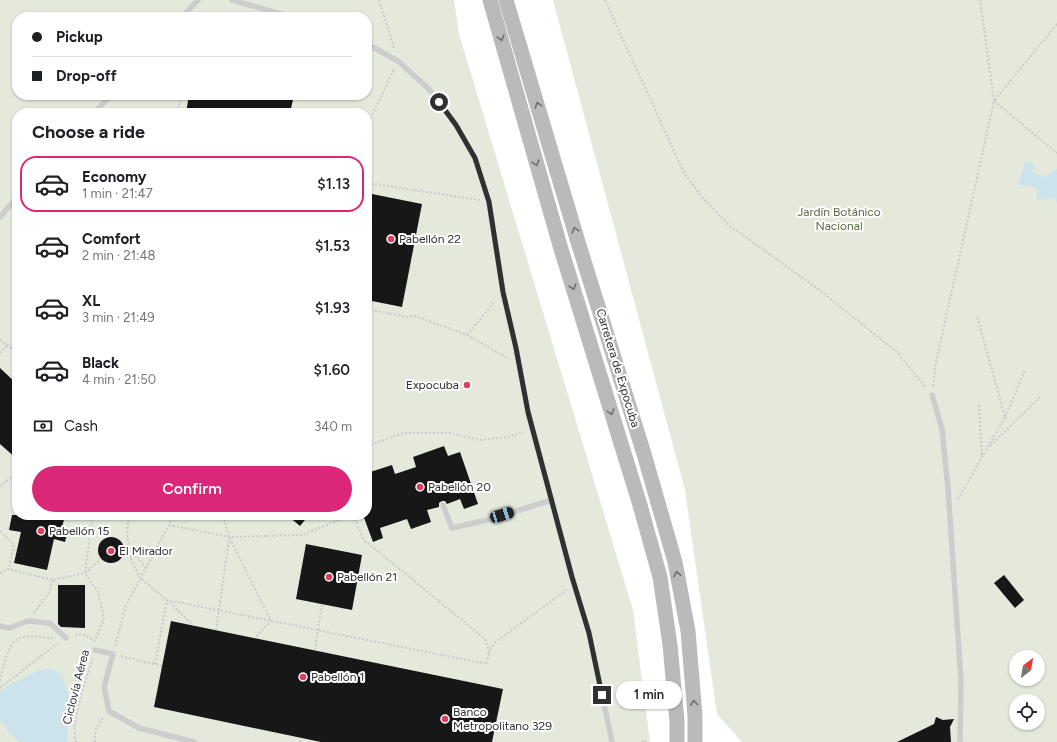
<!DOCTYPE html>
<meta charset="utf-8">
<style>
:root{--surface:#fff;--page:#f2f2f2;--text:#202124;--muted:#757577;--line:#e0e0e0;--accent:#db2777}
body{margin:0;font-family:Figtree,sans-serif;background:var(--page);color:var(--text);height:100vh;display:flex;flex-direction:column;font-size:15px;white-space:nowrap}
*{box-sizing:border-box;margin:0}
p{font-size:13px;color:var(--muted)}
.icon{flex:none;width:22px;height:22px;fill:none;stroke:currentColor;stroke-width:2;stroke-linecap:round;stroke-linejoin:round}
.map{position:relative;flex:1;overflow:hidden}
.side{position:absolute;left:12px;top:108px;width:360px;height:412px;display:flex;flex-direction:column;background:var(--surface);border-radius:16px;box-shadow:0 1px 3px #0004}
.side>*{flex:none}
.banner{position:absolute;left:12px;top:12px;width:360px;height:88px;border-radius:16px;box-shadow:0 1px 3px #0004;display:grid;align-content:center;height:88px;padding:0 20px;background:var(--surface)}
.needle{width:26px;rotate:31deg}
.buttons{position:absolute;left:1009px;top:650px;display:grid;gap:8px}
.buttons a{display:grid;place-items:center;width:36px;height:36px;border-radius:50%;background:var(--surface);box-shadow:0 1px 3px #0004;font-size:20px}
.end{position:absolute;width:18px;height:18px;margin:-9px;border:5px solid #303030;background:#fff;box-shadow:0 0 0 2px #fff}
.from{border-radius:50%}
.bubble{position:absolute;height:28px;border-radius:14px;background:var(--surface);box-shadow:0 1px 3px #0004;font-size:13px;font-weight:600;line-height:28px;text-align:center}
.car{position:absolute;width:12px;height:24px;margin:-12px -6px;border-radius:5px;box-shadow:0 0 3px 1px #0007;background:linear-gradient(#222 24%,#8ab4d8 0 40%,#222 0 76%,#8ab4d8 0 86%,#222 0)}
.banner b{display:flex;align-items:center;gap:14px;height:38px;font-size:15px}
.banner b+b{border-top:1px solid var(--line)}
.banner i{width:10px;height:10px;background:var(--text)}
ul{padding:0;list-style:none}
li{display:flex;align-items:center;gap:12px;height:56px;margin:0 8px 6px;padding:0 12px;border:2px solid transparent;border-radius:16px}
li div{flex:1}
li b{display:block;font-size:15px}
li em{font-style:normal;font-weight:600}
li.selected{border-color:var(--accent)}
li>.icon{width:36px;height:36px;stroke-width:1.5}
h2{padding:0 20px;font-size:18px;line-height:48px}
.pay{display:flex;align-items:center;gap:10px;height:44px;padding:0 20px;font-size:15px}
.pay p{margin-inline-start:auto}
.action{display:flex;gap:8px;margin-top:auto;padding:8px 20px}
.action a{flex:1;height:46px;border-radius:24px;background:var(--accent);color:#fff;font-size:16px;font-weight:600;line-height:46px;text-align:center}
.map>svg:first-child{display:block}
.green{fill:#e5e9dc;fill-rule:evenodd}
.water{fill:#cde3eb}
.building{fill:#171717}
.lines{fill:none;stroke-linecap:round;stroke-linejoin:round}
.path{stroke:#cacaca;stroke-width:2;stroke-dasharray:2 2;stroke-linecap:butt}
.service{stroke:#cdcdcd;stroke-width:5.5}
.secondary{stroke:#bababa;stroke-width:15}
.oneway{stroke:#6e6e6e}
.route{stroke:#303030;stroke-width:5}
.poi-dot{fill:#dc3e60;stroke:#fff;stroke-width:1.5}
.labels{text-anchor:middle;dominant-baseline:central;stroke-width:4;stroke-linejoin:round;paint-order:stroke}
.park-label{font-size:12px;fill:#5a6a40;stroke:#fff}
.poi-label{font-size:12px;fill:#303030;stroke:#fff;text-anchor:start}
.street-label{font-size:12px;fill:#303030;stroke:#fff}
</style>
<div class="map">
<svg width="1057" height="742" viewBox="0 0 1057 742">
<rect width="100%" height="100%" fill="#fff"/>
<g class="green">
<path d="M0,0h454l5,34 174,576 17,132h-650zM17,17h350v78h-350zM17,113h350v402h-350z"/>
<path d="M553,0h504v742h-315l-25,-28 -32,-224zM1016,657h22v22h-22zM1016,701h22v22h-22z"/>
</g>
<g class="water">
<path d="M1025,161l8,2v9l11,5 13,-8v35l-2,-6 -18,2v-13l-19,-2z"/>
<path d="M47,669l8,1 7,5 7,22 -2,42 1,3h-47l-10,-7 -11,-15v-26l2,-5 33,-17z"/>
</g>
<g class="building">
<path d="M189,95h105l-4,18h-104z"/>
<path d="M367,193l55,11 -20,103 -35,-7z"/>
<path d="M0,368l17,16v75l-17,-15z"/>
<path d="M444,446l4,10 12,-4 18,52 -14,5 -4,-10 -13,5 -2,-3h-3l-3,2v4l-12,3 4,12 -20,7 -4,-10 -27,9 3,10 -10,4 -10,-27h4v-42l25,-8 3,9 21,-7 -3,-10z"/>
<path d="M12,515h53l-3,13 6,2 -3,12 -11,-3 -7,31 -33,-7 7,-31 -12,-2z"/>
<path d="M287,515h22l-9,11z"/>
<circle cx="111" cy="550" r="13"/>
<path d="M306,544l56,11 -10,55 -56,-11z"/>
<path d="M1004,575l20,25 -9,8 -21,-25z"/>
<path d="M58,585h27v43l-24,-1 -3,-3z"/>
<path d="M171,621l332,68 -11,53h-171l-167,-35z"/>
<path d="M936,717l7,3 11,-1 -4,8 1,15h-54l37,-18z"/>
</g>
<g class="lines">
<g class="path">
<path d="M379,0l15,48"/>
<path d="M605,0l79,173 18,24 28,29 88,63 80,64 28,35"/>
<path d="M1057,24l-63,77 63,52"/>
<path d="M177,113l4,-18"/>
<path d="M367,126l27,-57"/>
<path d="M367,183l113,17"/>
<path d="M367,309l40,8 8,-1 52,19 42,24"/>
<path d="M467,335l28,-34"/>
<path d="M0,340l8,5 9,9"/>
<path d="M0,353l8,-8"/>
<path d="M933,386l2,-19 59,-266 -14,-101"/>
<path d="M979,405l3,51"/>
<path d="M1005,417l20,-47"/>
<path d="M367,446l36,-13h47l30,7 28,-3 16,-5"/>
<path d="M990,446l50,-49"/>
<path d="M0,486l17,-13"/>
<path d="M958,499l47,-82 -28,-101"/>
<path d="M93,515l-8,58 13,19 6,26 -9,23"/>
<path d="M129,515l-2,16 3,26 10,21 27,22 26,25"/>
<path d="M223,515l6,22 42,84 -16,17"/>
<path d="M353,515l10,24 122,100 4,13 5,-9 70,-51 2,-3"/>
<path d="M169,525l60,12 73,-2 49,-20"/>
<path d="M0,531l14,13 -5,25"/>
<path d="M130,557h8l7,11"/>
<path d="M0,573l9,-4 44,11 32,-7 16,-14"/>
<path d="M34,613l14,-19 5,-14"/>
<path d="M216,630l13,-91"/>
<path d="M75,635c8,-2 12,1 19,6"/>
<path d="M115,646l11,-41 43,-80 4,-10"/>
<path d="M315,650l7,-46"/>
<path d="M121,656l41,10"/>
<path d="M155,664l12,-64 320,64 2,-12"/>
<path d="M0,681c4,-15 6,-39 23,-44 8,-2 22,1 30,1"/>
<path d="M0,688l58,-45"/>
<path d="M76,742c-6,-21 10,-62 17,-84"/>
<path d="M95,742c-1,-11 2,-17 9,-25"/>
<path d="M300,742v-4"/>
<path d="M642,742l2,-2 2,2"/>
</g>
<g class="service">
<path d="M232,0l60,17"/>
<path d="M182,17l16,-17"/>
<path d="M367,44l31,17 32,29 26,35 19,33 14,44 14,90 13,56 12,64 44,165 17,56 23,109"/>
<path d="M94,113l17,-18"/>
<path d="M0,217l17,-20"/>
<path d="M932,395l10,34 6,59 13,193 -1,61"/>
<path d="M443,505l9,23 35,-8 65,-20"/>
<path d="M0,626l9,2 19,-7 22,2 16,15"/>
<path d="M95,650l18,4 -9,33 5,24 30,17 55,14"/>
</g>
<g class="secondary">
<path d="M490,0l71,249 79,256 20,72 10,68 7,76v21"/>
<path d="M506,0l72,242 66,212 31,108 13,69 7,85v26"/>
</g>
</g>
<defs><path id="oneway-chevron" d="M-2-3.5L2.5 0L-2 3.5" fill="none" stroke-width="1.6" stroke-linecap="round" stroke-linejoin="round"/></defs>
<g class="oneway">
<use href="#oneway-chevron" transform="translate(501 38) rotate(74)"/>
<use href="#oneway-chevron" transform="translate(538 105) rotate(-107)"/>
<use href="#oneway-chevron" transform="translate(536 163) rotate(74)"/>
<use href="#oneway-chevron" transform="translate(575 230) rotate(-107)"/>
<use href="#oneway-chevron" transform="translate(573 287) rotate(73)"/>
<use href="#oneway-chevron" transform="translate(611 412) rotate(73)"/>
<use href="#oneway-chevron" transform="translate(677 574) rotate(-101)"/>
<use href="#oneway-chevron" transform="translate(694 703) rotate(-95)"/>
</g>
<g class="lines">
<path class="route" d="M439,102l17,23 19,33 14,44 14,90 13,56 12,64 44,165 17,56 13,62"/>
</g>
<g class="poi-dot">
<circle cx="391" cy="239" r="4"/>
<circle cx="467" cy="385" r="4"/>
<circle cx="420" cy="487" r="4"/>
<circle cx="41" cy="531" r="4"/>
<circle cx="111" cy="551" r="4"/>
<circle cx="329" cy="577" r="4"/>
<circle cx="303" cy="677" r="4"/>
<circle cx="445" cy="719" r="4"/>
</g>
<g class="labels">
<g class="park-label">
<text x="839" y="212">Jardín Botánico<tspan x="839" dy="14">Nacional</tspan></text>
</g>
<g class="poi-label">
<text x="399" y="239">Pabellón 22</text>
<text x="459" y="385" text-anchor="end">Expocuba</text>
<text x="428" y="487">Pabellón 20</text>
<text x="49" y="531">Pabellón 15</text>
<text x="119" y="551">El Mirador</text>
<text x="337" y="577">Pabellón 21</text>
<text x="311" y="677">Pabellón 1</text>
<text x="453" y="712">Banco<tspan x="453" dy="14">Metropolitano 329</tspan></text>
</g>
<g class="street-label">
<text transform="translate(618 368) rotate(73)">Carretera de Expocuba</text>
<text transform="translate(76 687) rotate(-76)">Ciclovía Aérea</text>
</g>
</g>
</svg>
<div class="buttons">
<a><svg class="needle" viewBox="-14 -14 28 28"><path d="M0-13l5 13h-10z" fill="#e53935"/><path d="M0 13l5-13h-10z" fill="#757577"/></svg></a>
<a><svg class="icon" aria-label="locate" viewBox="0 0 24 24"><circle cx="12" cy="12" r="6"/><path d="M12 2v4M12 18v4M2 12h4M18 12h4"/></svg></a>
</div>
<i class="end from" style="left:439px;top:102px"></i>
<i class="end" style="left:602px;top:695px"></i>
<div class="bubble" style="left:616px;top:681px;width:66px">1 min</div>
<i class="car" style="left:502px;top:515px;rotate:73deg"></i>
<div class="banner">
<b><i class="from"></i>Pickup</b>
<b><i></i>Drop-off</b>
</div>
<section class="side">
<h2>Choose a ride</h2>
<ul>
<li class="selected"><svg class="icon" aria-label="car" viewBox="0 0 24 24"><path d="M5 17H2v-5l4-1 3-4h7l3 4 3 1v5h-3M9 17h6M6 11h13"/><circle cx="7" cy="17" r="2"/><circle cx="17" cy="17" r="2"/></svg><div><b>Economy</b><p>1 min · 21:47</p></div><em>$1.13</em></li>
<li><svg class="icon" aria-label="car" viewBox="0 0 24 24"><path d="M5 17H2v-5l4-1 3-4h7l3 4 3 1v5h-3M9 17h6M6 11h13"/><circle cx="7" cy="17" r="2"/><circle cx="17" cy="17" r="2"/></svg><div><b>Comfort</b><p>2 min · 21:48</p></div><em>$1.53</em></li>
<li><svg class="icon" aria-label="car" viewBox="0 0 24 24"><path d="M5 17H2v-5l4-1 3-4h7l3 4 3 1v5h-3M9 17h6M6 11h13"/><circle cx="7" cy="17" r="2"/><circle cx="17" cy="17" r="2"/></svg><div><b>XL</b><p>3 min · 21:49</p></div><em>$1.93</em></li>
<li><svg class="icon" aria-label="car" viewBox="0 0 24 24"><path d="M5 17H2v-5l4-1 3-4h7l3 4 3 1v5h-3M9 17h6M6 11h13"/><circle cx="7" cy="17" r="2"/><circle cx="17" cy="17" r="2"/></svg><div><b>Black</b><p>4 min · 21:50</p></div><em>$1.60</em></li>
</ul>
<div class="pay"><svg class="icon" aria-label="cash" viewBox="0 0 24 24"><path d="M3 7h18v10H3z"/><circle cx="12" cy="12" r="2"/></svg>Cash<p>340 m</p></div>
<div class="action"><a>Confirm</a></div>
</section>
</div>
